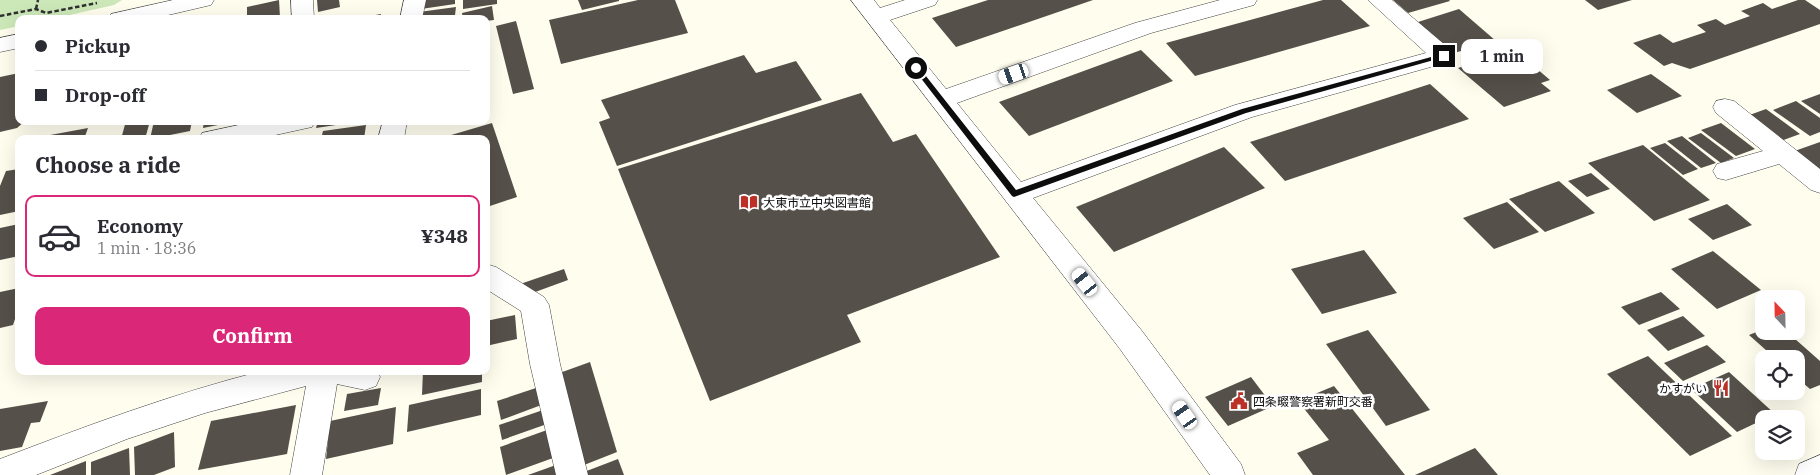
<!DOCTYPE html>
<meta charset="utf-8">
<style>
:root{--surface:#fff;--page:#f2f2f3;--text:#2b2b33;--muted:#7c7c81;--line:#e1e1e2;--accent:#db2777}
body{margin:0;font-family:"IBM Plex Serif","Noto Sans JP",serif;background:var(--page);color:var(--text);height:100vh;display:flex;flex-direction:column;font-size:19px;white-space:nowrap}
*{box-sizing:border-box;margin:0}
p{font-size:16px;color:var(--muted)}
.icon{flex:none;width:28px;height:28px;fill:none;stroke:currentColor;stroke-width:2;stroke-linecap:round;stroke-linejoin:round}
.map{position:relative;flex:1;overflow:hidden}
.side{position:absolute;left:15px;top:135px;width:475px;height:240px;display:flex;flex-direction:column;background:var(--surface);border-radius:10px;box-shadow:0 5px 20px #0002}
.side>*{flex:none}
.banner{position:absolute;left:15px;top:15px;width:475px;height:110px;border-radius:10px;box-shadow:0 5px 20px #0002;display:grid;align-content:center;height:110px;padding:0 20px;background:var(--surface)}
.needle{width:32px;rotate:338deg}
.fabs{position:absolute;left:1755px;top:290px;display:grid;gap:10px}
.fabs a{display:grid;place-items:center;width:50px;height:50px;border-radius:10px;background:var(--surface);box-shadow:0 5px 20px #0002;font-size:25px}
.end{position:absolute;width:22px;height:22px;margin:-11px;border:6px solid #0d0d0d;background:#fff;box-shadow:0 0 0 2px #fff}
.from{border-radius:50%}
.bubble{position:absolute;height:35px;border-radius:10px;background:var(--surface);box-shadow:0 5px 20px #0002;font-size:16px;font-weight:800;line-height:35px;text-align:center}
.car{position:absolute;width:15px;height:30px;margin:-15px -8px;border-radius:6px;box-shadow:0 0 4px 1px #0007;background:linear-gradient(#fff 24%,#345 0 40%,#fff 0 76%,#345 0 86%,#fff 0)}
.banner b{display:flex;align-items:center;gap:18px;height:48px;font-size:19px}
.banner b+b{border-top:1px solid var(--line)}
.banner i{width:12px;height:12px;background:var(--text)}
ul{padding:0;list-style:none}
li{display:flex;align-items:center;gap:15px;height:82px;margin:0 10px 8px;padding:0 10px;border:2px solid transparent;border-radius:10px}
li div{flex:1}
li b{display:block;font-size:19px}
li em{font-style:normal;font-weight:800}
li.selected{border-color:var(--accent)}
li>.icon{width:45px;height:45px;stroke-width:1.5}
h2{padding:0 20px;font-size:22px;line-height:60px}
.cta{display:flex;gap:10px;margin-top:auto;padding:10px 20px}
.cta a{flex:1;height:58px;border-radius:10px;background:var(--accent);color:#fff;font-size:20px;font-weight:800;line-height:58px;text-align:center}
.map>svg:first-child{display:block}
.green{fill:#cce8b8}
.building{fill:#56504a}
.lines{fill:none;stroke-linecap:round;stroke-linejoin:round}
.minor-casing{stroke:#404040;stroke-width:1}
.path{stroke:#2f2f2f;stroke-width:2.5;stroke-dasharray:4.5 2.5;stroke-linecap:butt}
.minor{fill:#fff;fill-rule:evenodd}
.route{fill:#0d0d0d}
.labels{text-anchor:middle;dominant-baseline:central;stroke-width:5;stroke-linejoin:round;paint-order:stroke}
.poi-label{font-size:12px;fill:#0d0d0d;stroke:#fff;text-anchor:start}
</style>
<div class="map">
<svg width="1820" height="475" viewBox="0 0 1820 475">
<rect width="100%" height="100%" fill="#fffdee"/>
<path class="green" d="M0,0h122l-8,5 -62,14h-33v7l-19,4z"/>
<g class="building">
<path d="M279,0l1,17 -33,2v-12z"/>
<path d="M317,0h22l1,7 -22,5z"/>
<path d="M422,0h33v4l-34,5z"/>
<path d="M463,0h34v4l-34,5z"/>
<path d="M578,0h41v1l-37,9z"/>
<path d="M638,0h37l13,33 -127,31 -12,-44z"/>
<path d="M988,0h105l-137,47 -24,-29z"/>
<path d="M1323,0h18l29,26 -175,50 -29,-33z"/>
<path d="M1393,0h56l1,1 -42,12z"/>
<path d="M1585,0h47l-34,10z"/>
<path d="M1798,0h7l15,10v14l-130,45 -18,-6 -8,3 -31,-23 27,-9 13,9 33,-11 -9,-7 19,-6 9,6 25,-9 -9,-5 22,-8 9,6z"/>
<path d="M492,6l2,14 -8,1v-2h-23l-1,-6z"/>
<path d="M456,7l-1,8 -36,4v-7z"/>
<path d="M1459,9l37,32 -42,12 -36,-31z"/>
<path d="M381,14l-1,5h-21v-1z"/>
<path d="M516,21l18,68 -21,5 -17,-68z"/>
<path d="M1141,50l32,31 -144,55 -30,-34z"/>
<path d="M1510,51l12,10 -9,3 10,8 13,-4 14,12 -9,3 10,8 -47,16 -46,-39z"/>
<path d="M744,55l12,18 40,-12 26,39 -205,66 -18,-44 11,-4 -9,-18z"/>
<path d="M19,73v48h6l-8,7 -17,4v-55z"/>
<path d="M1651,74l31,22 -45,17 -30,-23z"/>
<path d="M1430,84l39,35 -184,62 -35,-39z"/>
<path d="M861,93l32,49 23,-8 84,123 -153,58 14,27 -151,59 -92,-232z"/>
<path d="M1820,94v20l-19,-13z"/>
<path d="M1796,101l24,17v14l-10,4 -37,-26z"/>
<path d="M1766,109l34,25 -22,8 -34,-25z"/>
<path d="M126,121h24l-5,18h-24z"/>
<path d="M154,121h38l-2,10 -40,8z"/>
<path d="M204,121h29v1l-30,6z"/>
<path d="M318,121h38v1l-40,6z"/>
<path d="M492,123l25,74 -27,9 -4,-10v-57l-45,-1z"/>
<path d="M1721,123l34,26 -19,7 -35,-26z"/>
<path d="M366,125l-2,14h-43l2,-8z"/>
<path d="M88,128l-4,11h-50v-1z"/>
<path d="M1701,133l33,25 -13,5 -33,-25z"/>
<path d="M1682,136l34,27 -15,5 -34,-27z"/>
<path d="M1820,142v34l-31,-23z"/>
<path d="M1665,143l33,26 -15,6 -33,-27z"/>
<path d="M1643,145l67,55 -56,21 -66,-58z"/>
<path d="M1224,147l41,41 -151,64 -38,-45z"/>
<path d="M19,169v42l-19,4v-29l6,-15z"/>
<path d="M1591,173l19,16 -23,8 -19,-16z"/>
<path d="M1559,181l36,32 -50,19 -36,-33z"/>
<path d="M1507,202l32,30 -45,17 -31,-31z"/>
<path d="M1727,204l25,21 -39,15 -25,-21z"/>
<path d="M19,224v32l-19,4v-32z"/>
<path d="M1364,250l33,43 -75,21 -31,-45z"/>
<path d="M1713,251l48,39 -44,19 -46,-40z"/>
<path d="M564,269l4,11 -41,15 -4,-12z"/>
<path d="M19,288v19l-6,18 -13,3v-36z"/>
<path d="M1661,292l19,17 -41,16 -18,-18z"/>
<path d="M515,315l2,24 -31,7v-25z"/>
<path d="M1683,316l22,20 -37,15 -21,-21z"/>
<path d="M1764,329v2h22l34,30v24l-10,4 -14,-12v-18h-20l-27,-24z"/>
<path d="M1368,330l62,80 -44,16 -60,-82z"/>
<path d="M1707,345l19,17 -43,19 -19,-18z"/>
<path d="M1648,356l84,80 -42,20 -83,-82z"/>
<path d="M590,362l27,90 -38,15 -25,-92z"/>
<path d="M423,371h59v11l-60,13z"/>
<path d="M1729,372l46,42 -38,18 -46,-43z"/>
<path d="M1251,377l22,29 -45,20 -23,-29z"/>
<path d="M1334,386l71,89h-92l-16,-22 32,-13 -31,-39z"/>
<path d="M539,387l5,17 -43,16 -4,-19z"/>
<path d="M381,388l-3,17 -34,6 3,-17z"/>
<path d="M481,389v26l-74,17 2,-27z"/>
<path d="M48,401l-8,21 -9,1 -9,24 -22,4v-42z"/>
<path d="M296,405l-9,49 -89,16 13,-49z"/>
<path d="M396,407l-3,37 -67,15 4,-38z"/>
<path d="M543,410l4,14 -45,16 -3,-15z"/>
<path d="M547,430l6,28 -47,17 -6,-28z"/>
<path d="M174,432l1,35 -21,8h-19l-1,-28z"/>
<path d="M129,448l1,27h-39v-13z"/>
<path d="M1475,448l23,27h-83z"/>
<path d="M618,459l6,16h-39l-1,-3z"/>
<path d="M86,461v14h-36z"/>
<path d="M556,465l2,10h-30z"/>
</g>
<g class="lines">
<g class="minor-casing">
<g id="minor">
<path d="M173,0h41l-3,5 -60,14h-43l3,-5z"/>
<path d="M291,0h22l1,19h-22z"/>
<path d="M404,0h22l-4,19h-22z"/>
<path d="M851,0h23l6,8 25,-8h33l-3,5 -45,15 56,69 189,-66 85,-23h37l-3,5 -103,28 -194,70 64,79 214,-77 191,-52 -58,-53h24l60,51 4,5 -4,5 -200,56 -219,81 109,133 99,133 4,11h-35l-90,-126z"/>
<path d="M19,34v14l-19,4v-14z"/>
<path d="M1725,99l9,2 86,68v24l-9,-3 -32,-26 -53,16 -9,-2 -4,-7 4,-7 46,-13 -47,-38 -3,-6 3,-6z"/>
<path d="M257,121h58l-3,6 -55,12h-58l3,-6z"/>
<path d="M383,121h24l-3,18h-26z"/>
<path d="M486,264l10,3 48,30 5,8 11,59 28,111h-32l-26,-111 -9,-53 -35,-22z"/>
<path d="M262,371h116l2,6 -4,9 -11,4 -28,-6 -15,91h-32l16,-89 -101,27 -78,26 -91,36h-36v-16c86,-33 172,-65 262,-88z"/>
<path d="M1820,455v20h-25l4,-11z"/>
</g>
</g>
<g class="path">
<path d="M36,9l2,-9"/>
<path d="M0,16l36,-7 10,4 51,-10"/>
</g>
<use href="#minor" class="minor"/>
</g>
<path class="route" d="M1442,54l6,2 -202,57 -232,84 -2,-1 -99,-128 5,-2 98,124 226,-81z"/>
<defs>
<g id="library-bare" transform="scale(1.35)"><path d="M-6-4Q-3-5.5-.7-3.5V5Q-3 3-6 4ZM6-4Q3-5.5 .7-3.5V5Q3 3 6 4Z" fill="#bb3027" stroke="#fff" stroke-width="2.5" paint-order="stroke"/></g>
<g id="restaurant-bare" transform="scale(1.35)"><path d="M-5-6h1v4h1v-4h1v4h1v-4h1v5L-1.5 .5V6h-2V.5L-5-1ZM5-6V6H3V1.5H1.5Q1.5-4 5-6Z" fill="#bb3027" stroke="#fff" stroke-width="2.5" paint-order="stroke"/></g>
<g id="civic-bare" transform="scale(1.35)"><path d="M-.6-6.5H3V-4.5H.6V-3L4-1V1h2V6H-6V1h2V-1L-.6-3ZM-1.2 2.5V6h2.4V2.5Z" fill="#bb3027" stroke="#fff" stroke-width="2.5" paint-order="stroke"/></g>
</defs>
<g fill-rule="evenodd">
<use href="#library-bare" x="749" y="202"/>
<use href="#restaurant-bare" x="1721" y="388"/>
<use href="#civic-bare" x="1239" y="401"/>
</g>
<g class="labels">
<g class="poi-label">
<text x="763" y="202">大東市立中央図書館</text>
<text x="1707" y="388" text-anchor="end">かすがい</text>
<text x="1253" y="401">四条畷警察署新町交番</text>
</g>
</g>
</svg>
<div class="fabs">
<a><svg class="needle" viewBox="-14 -14 28 28"><path d="M0-13l5 13h-10z" fill="#e53935"/><path d="M0 13l5-13h-10z" fill="#7c7c81"/></svg></a>
<a><svg class="icon" aria-label="locate" viewBox="0 0 24 24"><circle cx="12" cy="12" r="6"/><path d="M12 2v4M12 18v4M2 12h4M18 12h4"/></svg></a>
<a><svg class="icon" aria-label="layers" viewBox="0 0 24 24"><path d="M12 4l9 5-9 5-9-5zM3 14l9 5 9-5"/></svg></a>
</div>
<i class="end from" style="left:916px;top:68px"></i>
<i class="end" style="left:1444px;top:56px"></i>
<div class="bubble" style="left:1461px;top:39px;width:82px">1 min</div>
<i class="car" style="left:1014px;top:74px;rotate:251deg"></i>
<i class="car" style="left:1085px;top:282px;rotate:321deg"></i>
<i class="car" style="left:1185px;top:415px;rotate:325deg"></i>
<div class="banner">
<b><i class="from"></i>Pickup</b>
<b><i></i>Drop-off</b>
</div>
<section class="side">
<h2>Choose a ride</h2>
<ul>
<li class="selected"><svg class="icon" aria-label="car" viewBox="0 0 24 24"><path d="M5 17H2v-5l4-1 3-4h7l3 4 3 1v5h-3M9 17h6M6 11h13"/><circle cx="7" cy="17" r="2"/><circle cx="17" cy="17" r="2"/></svg><div><b>Economy</b><p>1 min · 18:36</p></div><em>¥348</em></li>
</ul>
<div class="cta"><a>Confirm</a></div>
</section>
</div>
